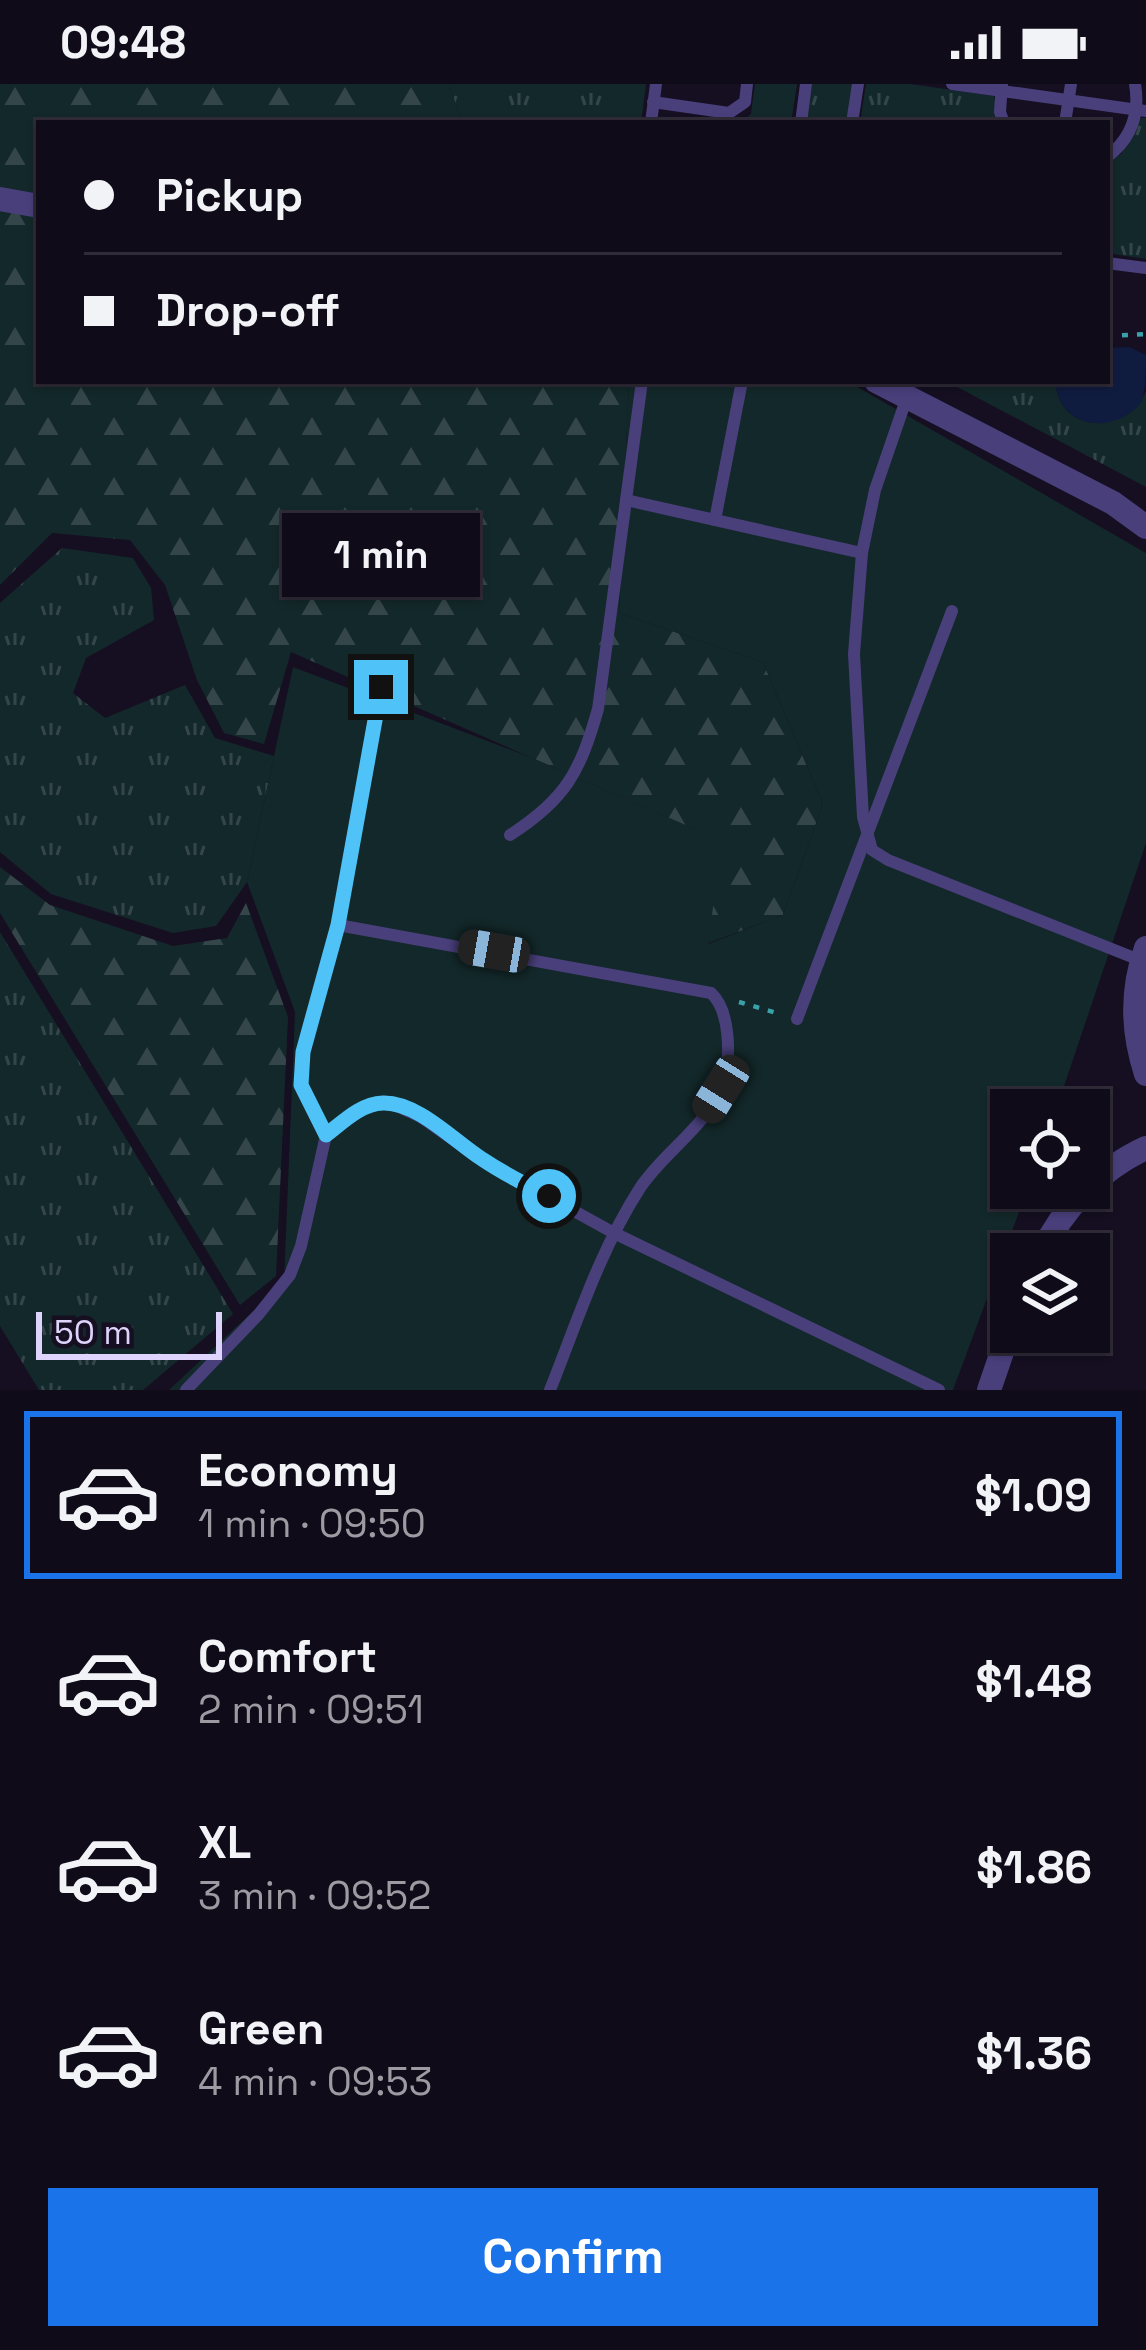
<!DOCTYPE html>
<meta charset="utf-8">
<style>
:root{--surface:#100b19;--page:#1e1926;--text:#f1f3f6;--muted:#9c9ba2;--line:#302b38;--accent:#1a73e8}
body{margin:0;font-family:"Space Grotesk",sans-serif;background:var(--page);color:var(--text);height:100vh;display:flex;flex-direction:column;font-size:45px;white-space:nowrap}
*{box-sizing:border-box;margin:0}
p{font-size:39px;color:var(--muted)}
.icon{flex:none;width:66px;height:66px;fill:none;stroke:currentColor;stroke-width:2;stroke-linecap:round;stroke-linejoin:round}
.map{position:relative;height:1306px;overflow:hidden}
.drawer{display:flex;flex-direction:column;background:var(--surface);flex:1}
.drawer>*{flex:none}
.banner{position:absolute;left:36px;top:36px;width:1074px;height:264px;border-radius:0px;box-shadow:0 3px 9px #0004,0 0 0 3px var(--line);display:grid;align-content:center;height:264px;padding:0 48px;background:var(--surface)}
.buttons{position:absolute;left:990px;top:1005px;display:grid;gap:24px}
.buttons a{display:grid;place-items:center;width:120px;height:120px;border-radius:0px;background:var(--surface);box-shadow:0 3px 9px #0004,0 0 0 3px var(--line);font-size:60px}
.scale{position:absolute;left:36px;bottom:30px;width:186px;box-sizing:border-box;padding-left:12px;border:6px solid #ddd3fb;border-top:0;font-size:33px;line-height:42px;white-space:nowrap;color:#ddd3fb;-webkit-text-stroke:9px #150f21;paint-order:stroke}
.end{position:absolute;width:54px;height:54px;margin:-27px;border:15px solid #4fc3f7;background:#111;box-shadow:0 0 0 6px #111}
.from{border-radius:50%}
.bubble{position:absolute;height:84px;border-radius:0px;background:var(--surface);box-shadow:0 3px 9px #0004,0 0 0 3px var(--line);font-size:39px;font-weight:700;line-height:84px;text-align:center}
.car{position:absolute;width:36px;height:72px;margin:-36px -18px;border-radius:15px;box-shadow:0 0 9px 3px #0007;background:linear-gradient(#222 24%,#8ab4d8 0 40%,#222 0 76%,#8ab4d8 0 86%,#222 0)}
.banner b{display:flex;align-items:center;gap:42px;height:114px;font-size:45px}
.banner b+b{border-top:3px solid var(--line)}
.banner i{width:30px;height:30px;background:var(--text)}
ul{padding:21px 0 0;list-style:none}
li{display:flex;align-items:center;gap:36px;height:168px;margin:0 24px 18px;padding:0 24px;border:6px solid transparent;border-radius:0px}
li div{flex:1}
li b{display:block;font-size:45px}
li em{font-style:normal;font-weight:700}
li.active{border-color:var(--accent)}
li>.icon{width:108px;height:108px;stroke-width:1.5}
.primary-button{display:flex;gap:24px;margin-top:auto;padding:24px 48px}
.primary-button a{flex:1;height:138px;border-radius:0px;background:var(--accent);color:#fff;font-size:48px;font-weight:700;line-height:138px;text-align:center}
.status{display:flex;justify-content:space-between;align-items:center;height:84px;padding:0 60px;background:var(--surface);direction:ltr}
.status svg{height:33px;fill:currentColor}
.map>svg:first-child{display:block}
.grass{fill:url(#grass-tufts)}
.forest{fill:url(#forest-firs)}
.garden{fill:#13282a}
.water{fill:#101c3f}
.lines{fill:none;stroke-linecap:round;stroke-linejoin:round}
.path{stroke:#3aa1a8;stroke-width:4.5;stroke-dasharray:6 9;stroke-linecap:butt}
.lane{stroke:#493f7b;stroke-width:12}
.street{stroke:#493f7b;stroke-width:24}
.route{stroke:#4fc3f7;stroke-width:15}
</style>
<div class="status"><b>09:48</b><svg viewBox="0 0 49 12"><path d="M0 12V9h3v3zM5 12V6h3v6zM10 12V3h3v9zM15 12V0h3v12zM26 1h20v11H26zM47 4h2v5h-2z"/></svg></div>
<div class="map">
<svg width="1146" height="1306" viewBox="0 0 1146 1306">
<defs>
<pattern id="grass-tufts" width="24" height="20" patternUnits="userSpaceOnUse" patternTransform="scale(3)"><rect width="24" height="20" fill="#13282a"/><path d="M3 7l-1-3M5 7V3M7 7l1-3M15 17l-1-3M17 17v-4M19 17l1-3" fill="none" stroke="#35464a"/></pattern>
<pattern id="forest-firs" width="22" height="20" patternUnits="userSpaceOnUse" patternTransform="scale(3)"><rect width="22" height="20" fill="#13282a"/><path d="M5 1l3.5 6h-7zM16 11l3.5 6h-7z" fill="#35464a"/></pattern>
</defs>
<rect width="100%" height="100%" fill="#150f21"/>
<g class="grass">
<path d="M449,0h197l-5,39h-179z"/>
<path d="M755,0h42l-6,39h-50l10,-9z"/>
<path d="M811,0h42l-6,39h-41z"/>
<path d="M866,0h44l84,12 5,27h-139z"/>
<path d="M1141,34h5v141l-39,-6v-90l14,-9z"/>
<path d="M946,297h109c4,55 72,53 91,10v96z"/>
<path d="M62,464l71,10 18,30 3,32 -68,38 -13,35 32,25 80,-33 30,53 59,18 -27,126 -31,44 -43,7 -122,-39 -51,-42v-249z"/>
<path d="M0,848l233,382 -90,76h-104l-39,-64z"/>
</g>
<g class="forest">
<path d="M0,0h449l13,39h-423v258h590l-10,232 144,49 60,142 -40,111 -77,29 15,-103 -430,-189 -27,92 -40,-11 -27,-53 -32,-95 -35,-45 -78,-7 -52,52z"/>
<path d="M0,783l50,38 123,41 54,-8 19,-35 42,114 -12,259 -36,29 -240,-392z"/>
</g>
<path class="garden" d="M629,297h218l299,172v290l-90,267h-45v78h17l-75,202h-784l115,-108 11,-270 -48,-130 46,-215 237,90 192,84 -14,103 75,-29 40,-111 -60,-142 -144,-49z"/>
<path class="water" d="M1129,263l17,8c0,14 0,37 -5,48 -27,32 -82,27 -86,-22h52v-33z"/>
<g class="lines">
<g class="path">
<path d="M1107,252l39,-2"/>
<path d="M739,918l41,12"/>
</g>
<g class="lane">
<path d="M952,0l194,27"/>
<path d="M1002,0l-2,28 4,11"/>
<path d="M653,18l76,11 16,-11 2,-18"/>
<path d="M651,39l5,-39"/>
<path d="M801,39l5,-39"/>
<path d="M852,39l6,-39"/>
<path d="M1065,39l6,-39"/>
<path d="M1107,73c24,-18 33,-43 28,-73"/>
<path d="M1107,179l39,5"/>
<path d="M907,313l-32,93 -13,63 -8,101 9,163 9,33 16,10 254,101"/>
<path d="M626,416l236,53"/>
<path d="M715,436l27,-139"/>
<path d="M510,751c56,-36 70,-63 88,-126l44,-328"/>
<path d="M338,841l373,68c19,17 20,63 13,87 -14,45 -59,70 -84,108 -40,62 -63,134 -90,202"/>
<path d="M797,935l155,-408"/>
<path d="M326,1051l33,-25 24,-7 16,4 22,10 64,45 129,71 325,157"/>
<path d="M186,1306l72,-75 32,-40 11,-29 25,-111 -25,-50 2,-33 35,-127 43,-238"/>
</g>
<g class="street">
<path d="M0,115l39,7"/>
<path d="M876,297l237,122 33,24"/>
<path d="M1146,864c-15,43 -14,83 0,126"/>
<path d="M1041,1170c21,-45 59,-85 105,-106"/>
<path d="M989,1306l22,-64"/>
</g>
</g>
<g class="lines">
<path class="route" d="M381,603l-43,238 -35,127 -2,33 25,50c17,-13 34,-31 57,-32 35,-1 72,39 99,56 21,14 44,26 67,37"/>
</g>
</svg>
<div class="buttons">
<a><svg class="icon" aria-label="locate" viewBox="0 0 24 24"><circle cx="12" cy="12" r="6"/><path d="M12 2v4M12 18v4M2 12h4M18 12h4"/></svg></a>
<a><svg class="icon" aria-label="layers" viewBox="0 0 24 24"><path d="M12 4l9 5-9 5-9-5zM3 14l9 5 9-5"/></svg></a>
</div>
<div class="scale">50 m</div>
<i class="end from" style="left:549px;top:1112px"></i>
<i class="end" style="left:381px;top:603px"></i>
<div class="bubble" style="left:282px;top:429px;width:198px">1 min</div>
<i class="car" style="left:494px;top:867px;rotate:280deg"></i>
<i class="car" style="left:721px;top:1005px;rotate:212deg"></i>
<div class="banner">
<b><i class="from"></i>Pickup</b>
<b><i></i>Drop-off</b>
</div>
</div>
<section class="drawer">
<ul>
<li class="active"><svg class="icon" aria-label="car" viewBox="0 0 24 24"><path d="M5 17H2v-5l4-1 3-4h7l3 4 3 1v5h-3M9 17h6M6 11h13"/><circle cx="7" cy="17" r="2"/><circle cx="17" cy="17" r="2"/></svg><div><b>Economy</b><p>1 min · 09:50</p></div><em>$1.09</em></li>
<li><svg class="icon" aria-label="car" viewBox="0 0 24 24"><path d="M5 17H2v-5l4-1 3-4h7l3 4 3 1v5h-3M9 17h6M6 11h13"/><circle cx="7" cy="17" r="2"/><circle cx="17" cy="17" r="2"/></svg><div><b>Comfort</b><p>2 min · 09:51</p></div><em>$1.48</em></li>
<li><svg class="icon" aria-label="car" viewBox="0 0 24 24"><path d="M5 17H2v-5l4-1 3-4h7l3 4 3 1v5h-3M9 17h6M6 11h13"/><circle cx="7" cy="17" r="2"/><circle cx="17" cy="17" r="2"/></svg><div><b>XL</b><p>3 min · 09:52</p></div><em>$1.86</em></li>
<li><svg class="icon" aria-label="car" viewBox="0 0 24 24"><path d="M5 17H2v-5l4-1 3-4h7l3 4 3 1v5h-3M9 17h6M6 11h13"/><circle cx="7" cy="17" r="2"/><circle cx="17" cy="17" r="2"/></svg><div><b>Green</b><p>4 min · 09:53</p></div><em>$1.36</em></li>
</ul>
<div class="primary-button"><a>Confirm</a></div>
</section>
